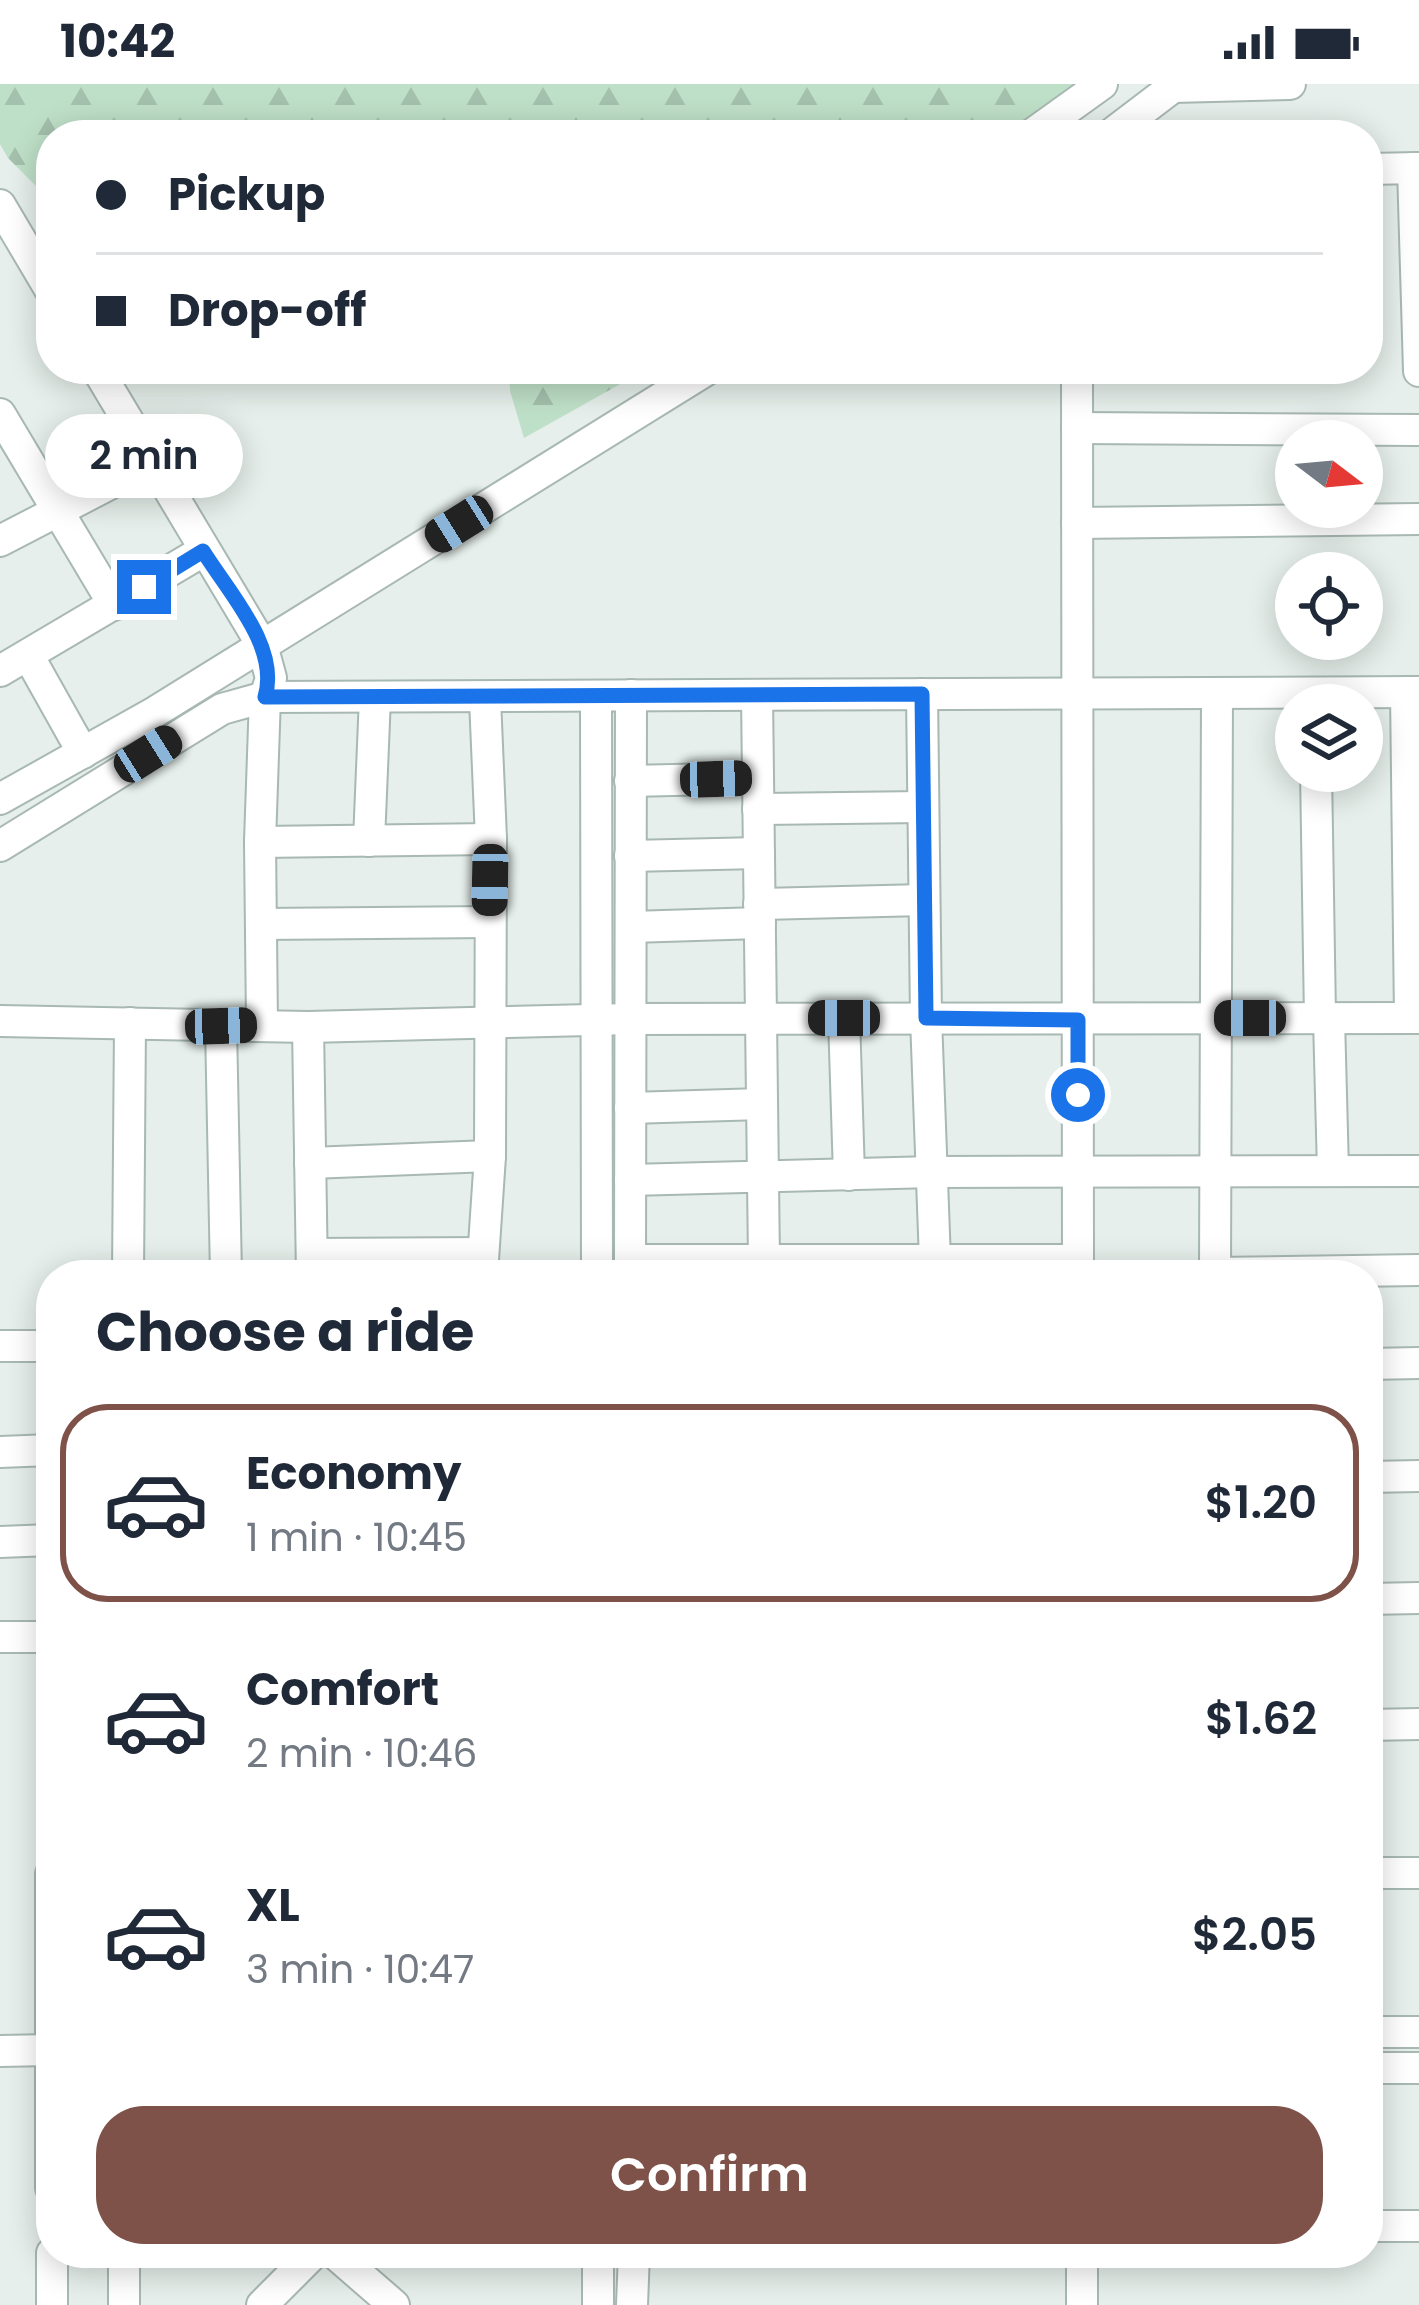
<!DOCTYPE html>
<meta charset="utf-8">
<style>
:root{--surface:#fff;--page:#f2f2f3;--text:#1f2937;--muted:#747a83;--line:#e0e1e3;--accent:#7f5249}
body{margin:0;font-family:Poppins,sans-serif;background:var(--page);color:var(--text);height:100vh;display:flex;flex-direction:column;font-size:45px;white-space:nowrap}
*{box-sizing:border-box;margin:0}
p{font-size:39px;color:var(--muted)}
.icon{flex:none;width:66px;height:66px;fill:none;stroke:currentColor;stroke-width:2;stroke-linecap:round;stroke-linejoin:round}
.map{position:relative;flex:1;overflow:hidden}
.sheet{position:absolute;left:36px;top:1176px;width:1347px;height:1008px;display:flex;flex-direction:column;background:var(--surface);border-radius:48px;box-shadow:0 6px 30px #0003}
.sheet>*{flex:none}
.top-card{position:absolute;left:36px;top:36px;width:1347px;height:264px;border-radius:48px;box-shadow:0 6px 30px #0003;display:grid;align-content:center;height:264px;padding:0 60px;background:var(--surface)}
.needle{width:78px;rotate:106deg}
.tools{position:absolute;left:1275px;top:336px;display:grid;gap:24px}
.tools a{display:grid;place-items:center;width:108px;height:108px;border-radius:50%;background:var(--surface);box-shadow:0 6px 30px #0003;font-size:60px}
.end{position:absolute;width:54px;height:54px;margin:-27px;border:15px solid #1a73e8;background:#fff;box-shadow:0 0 0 6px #fff}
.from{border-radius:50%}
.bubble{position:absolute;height:84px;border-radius:42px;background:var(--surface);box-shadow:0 6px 30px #0003;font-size:39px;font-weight:600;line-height:84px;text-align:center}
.car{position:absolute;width:36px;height:72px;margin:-36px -18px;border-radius:15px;box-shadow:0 0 9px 3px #0007;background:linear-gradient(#222 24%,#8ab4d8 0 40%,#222 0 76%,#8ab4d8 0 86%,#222 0)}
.top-card b{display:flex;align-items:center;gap:42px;height:114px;font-size:45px}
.top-card b+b{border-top:3px solid var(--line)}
.top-card i{width:30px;height:30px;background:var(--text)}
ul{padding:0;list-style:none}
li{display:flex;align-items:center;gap:36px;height:198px;margin:0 24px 18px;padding:0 36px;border:6px solid transparent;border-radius:48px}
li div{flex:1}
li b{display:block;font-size:45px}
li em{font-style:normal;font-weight:600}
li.current{border-color:var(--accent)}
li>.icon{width:108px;height:108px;stroke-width:1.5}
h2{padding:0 60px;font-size:54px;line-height:144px}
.cta{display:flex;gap:24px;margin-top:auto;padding:24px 60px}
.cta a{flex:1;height:138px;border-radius:48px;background:var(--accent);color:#fff;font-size:48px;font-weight:600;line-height:138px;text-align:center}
.status{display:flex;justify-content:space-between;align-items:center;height:84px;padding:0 60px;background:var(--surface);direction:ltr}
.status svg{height:33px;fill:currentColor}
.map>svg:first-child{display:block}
.forest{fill:url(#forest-firs)}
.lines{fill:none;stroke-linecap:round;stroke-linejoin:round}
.minor-casing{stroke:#a8b8b2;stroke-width:34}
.minor{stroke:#fff;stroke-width:30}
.route{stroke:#1a73e8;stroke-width:15}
</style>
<div class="status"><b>10:42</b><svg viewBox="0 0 49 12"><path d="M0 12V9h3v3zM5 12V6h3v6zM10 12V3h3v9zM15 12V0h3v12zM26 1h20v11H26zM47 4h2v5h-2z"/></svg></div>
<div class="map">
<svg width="1419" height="2221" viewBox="0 0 1419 2221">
<defs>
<pattern id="forest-firs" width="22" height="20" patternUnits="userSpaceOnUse" patternTransform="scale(3)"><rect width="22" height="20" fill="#bfe0c8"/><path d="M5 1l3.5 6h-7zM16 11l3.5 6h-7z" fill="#a4c1ad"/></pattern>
</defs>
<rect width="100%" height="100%" fill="#e6efeb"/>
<g class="forest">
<path d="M0,0h1092l-77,51h-964v66l-43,-43 -8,-14z"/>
<path d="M509,285h138l-123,69 -14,-47z"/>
</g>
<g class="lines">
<g class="minor-casing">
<g id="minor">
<path d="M1173,3l117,-3"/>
<path d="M1031,51l71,-51"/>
<path d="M1110,51l67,-51"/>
<path d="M1413,84l6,203"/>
<path d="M1368,85l51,-1"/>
<path d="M0,121l51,86"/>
<path d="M97,285l165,276 9,33 -6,19 -5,145 2,183"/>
<path d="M1077,285l1,906"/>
<path d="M0,330l114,191"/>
<path d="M1077,344l342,2"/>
<path d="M1077,439l342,-4"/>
<path d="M0,457l152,-79"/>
<path d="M28,571l55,98"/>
<path d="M0,587l203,-120"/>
<path d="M1406,608l4,326"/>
<path d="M922,610l4,324 9,243"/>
<path d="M757,611l7,566"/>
<path d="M596,612l1,579"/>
<path d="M1316,687l4,247"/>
<path d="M630,697l128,-3"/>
<path d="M0,715l155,-87 553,-343"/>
<path d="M758,725l165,-2"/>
<path d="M369,757l6,-144"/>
<path d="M260,758l231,-3"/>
<path d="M0,762l222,-137 43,-12 1154,-5"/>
<path d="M630,772l129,-3"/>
<path d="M759,820l165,-4"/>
<path d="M262,840l228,-2"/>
<path d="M631,843l129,-4"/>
<path d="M844,934l5,157"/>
<path d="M1329,935l4,152"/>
<path d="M0,937l308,6 322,-8 789,-1"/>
<path d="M221,942l5,249"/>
<path d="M308,943l4,248"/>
<path d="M630,1024l132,-4"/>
<path d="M310,1079l180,-7"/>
<path d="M630,1096l303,-8 486,-1"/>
<path d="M312,1170l171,-1"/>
<path d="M630,1176h448"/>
<path d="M1215,1189l204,-3"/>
<path d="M128,1191l2,-252"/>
<path d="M482,1191l8,-119 1,-317 -6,-140"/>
<path d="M630,1191l1,-580"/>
<path d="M1215,1191l2,-582"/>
<path d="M0,1262h51"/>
<path d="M1368,1280l51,-1"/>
<path d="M0,1368l51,-2"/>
<path d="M1368,1393l51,-1"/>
<path d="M0,1458l51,-2"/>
<path d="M1368,1515l51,-1"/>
<path d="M0,1553h51"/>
<path d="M1368,1641l51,-1"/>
<path d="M1368,1789h51"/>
<path d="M51,1790v314"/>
<path d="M1368,1948h51"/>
<path d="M0,1967l51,-1"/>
<path d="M1368,1984h51"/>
<path d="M1368,2142h51"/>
<path d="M52,2169v52"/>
<path d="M334,2169l60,52"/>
<path d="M1082,2169v52"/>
<path d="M124,2221v-52"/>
<path d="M262,2221l52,-52"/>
<path d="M598,2221v-52"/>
<path d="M632,2221l2,-52"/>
</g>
</g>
<use href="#minor" class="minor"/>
</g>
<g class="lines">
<path class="route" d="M144,503l59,-36c26,42 77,96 62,146l657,-3 4,324 152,2v75"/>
</g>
</svg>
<div class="tools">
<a><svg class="needle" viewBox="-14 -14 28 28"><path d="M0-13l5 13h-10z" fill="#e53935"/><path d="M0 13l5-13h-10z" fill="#747a83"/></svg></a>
<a><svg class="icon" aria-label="locate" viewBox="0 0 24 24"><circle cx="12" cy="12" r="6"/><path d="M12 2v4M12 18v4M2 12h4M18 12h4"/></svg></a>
<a><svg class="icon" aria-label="layers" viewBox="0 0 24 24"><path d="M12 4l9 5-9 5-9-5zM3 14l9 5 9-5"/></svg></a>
</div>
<i class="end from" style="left:1078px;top:1011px"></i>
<i class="end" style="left:144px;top:503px"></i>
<div class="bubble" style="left:45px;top:330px;width:198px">2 min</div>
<i class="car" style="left:459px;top:440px;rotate:238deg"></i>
<i class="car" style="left:148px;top:670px;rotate:58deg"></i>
<i class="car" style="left:716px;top:695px;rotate:88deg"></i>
<i class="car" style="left:490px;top:796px;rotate:181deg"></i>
<i class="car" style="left:844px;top:934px;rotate:270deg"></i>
<i class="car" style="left:1250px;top:934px;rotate:270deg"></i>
<i class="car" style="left:221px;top:942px;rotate:88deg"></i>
<div class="top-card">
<b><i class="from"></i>Pickup</b>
<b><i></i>Drop-off</b>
</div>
<section class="sheet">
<h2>Choose a ride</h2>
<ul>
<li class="current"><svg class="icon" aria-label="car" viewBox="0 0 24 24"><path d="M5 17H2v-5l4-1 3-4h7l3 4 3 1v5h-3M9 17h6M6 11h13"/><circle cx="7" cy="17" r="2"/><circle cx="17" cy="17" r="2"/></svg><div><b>Economy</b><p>1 min · 10:45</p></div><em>$1.20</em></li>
<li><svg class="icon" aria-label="car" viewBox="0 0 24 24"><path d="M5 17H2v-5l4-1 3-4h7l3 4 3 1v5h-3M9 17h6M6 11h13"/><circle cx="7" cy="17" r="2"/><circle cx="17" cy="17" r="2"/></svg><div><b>Comfort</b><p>2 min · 10:46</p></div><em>$1.62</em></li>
<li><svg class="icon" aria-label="car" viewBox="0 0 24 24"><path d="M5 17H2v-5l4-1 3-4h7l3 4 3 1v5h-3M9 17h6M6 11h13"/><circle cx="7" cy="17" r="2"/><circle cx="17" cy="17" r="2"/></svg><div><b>XL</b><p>3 min · 10:47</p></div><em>$2.05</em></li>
</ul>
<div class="cta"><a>Confirm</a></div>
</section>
</div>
